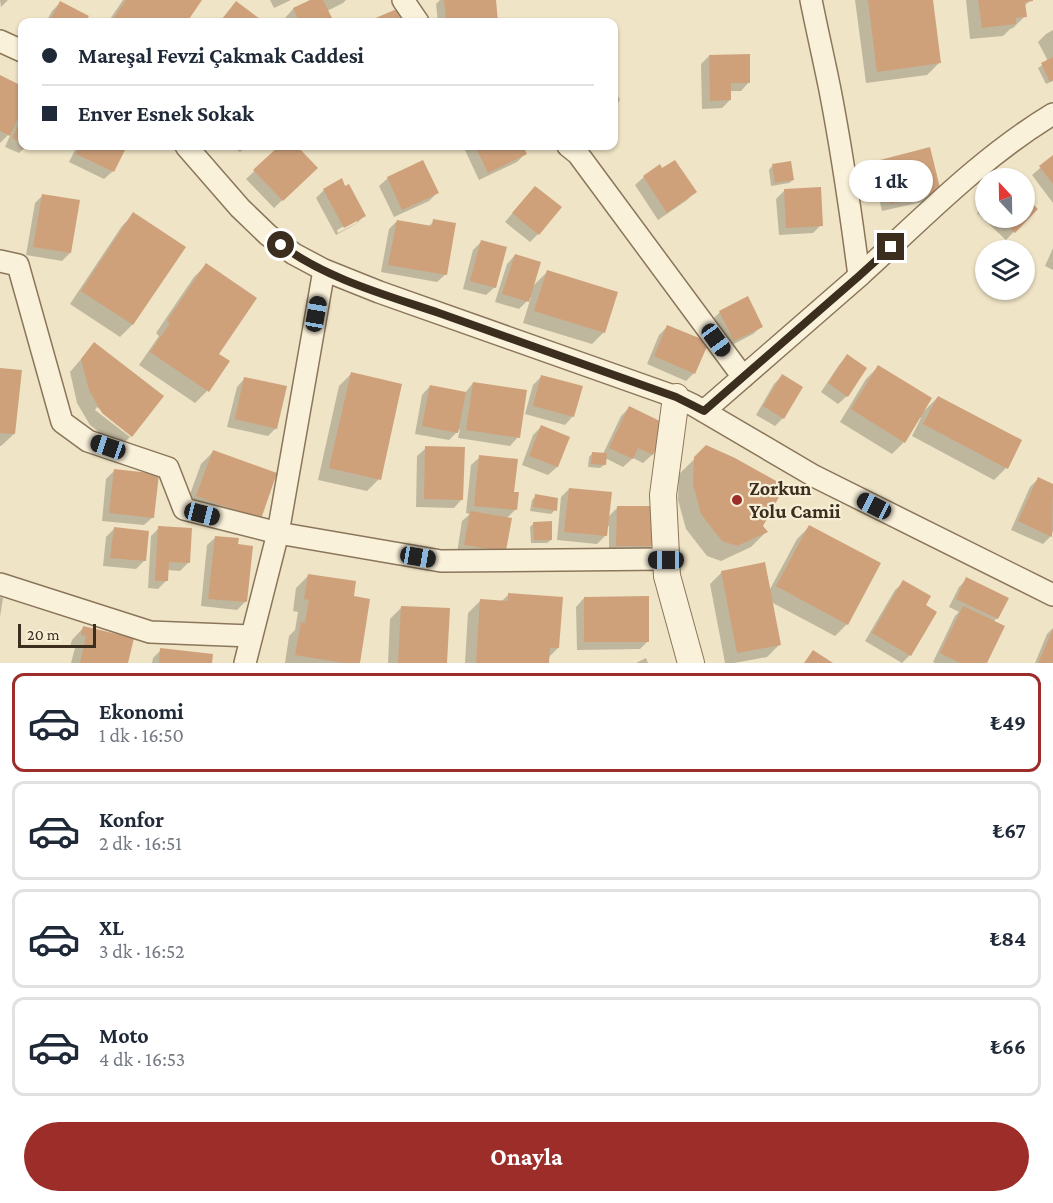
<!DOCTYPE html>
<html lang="tr">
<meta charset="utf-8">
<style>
:root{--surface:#fff;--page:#f2f2f3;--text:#1f2937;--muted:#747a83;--line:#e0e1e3;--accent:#9c2d29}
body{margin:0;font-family:"Crimson Pro",serif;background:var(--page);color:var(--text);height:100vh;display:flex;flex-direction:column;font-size:22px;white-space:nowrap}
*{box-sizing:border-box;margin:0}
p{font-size:20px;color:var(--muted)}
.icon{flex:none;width:33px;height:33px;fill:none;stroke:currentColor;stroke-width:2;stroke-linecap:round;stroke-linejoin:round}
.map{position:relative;height:663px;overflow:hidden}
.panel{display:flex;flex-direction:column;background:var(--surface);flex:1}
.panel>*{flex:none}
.guide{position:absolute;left:18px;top:18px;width:600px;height:132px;border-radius:12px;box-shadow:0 2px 4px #0004;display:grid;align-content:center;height:132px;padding:0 24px;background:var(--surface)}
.needle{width:39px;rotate:338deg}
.controls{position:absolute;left:975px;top:168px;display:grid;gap:12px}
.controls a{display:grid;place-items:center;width:60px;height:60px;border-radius:50%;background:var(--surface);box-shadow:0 2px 4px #0004;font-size:30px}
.scale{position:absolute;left:18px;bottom:15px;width:78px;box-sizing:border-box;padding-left:6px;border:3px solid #3b2e1f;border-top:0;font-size:16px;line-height:21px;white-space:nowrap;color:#3b2e1f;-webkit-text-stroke:4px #f7eed6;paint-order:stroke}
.end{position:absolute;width:27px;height:27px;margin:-14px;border:8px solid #3b2e1f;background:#fff;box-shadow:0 0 0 3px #fff}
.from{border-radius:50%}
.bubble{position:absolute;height:42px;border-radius:21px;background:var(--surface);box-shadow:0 2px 4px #0004;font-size:20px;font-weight:700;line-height:42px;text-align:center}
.car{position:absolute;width:18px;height:36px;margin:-18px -9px;border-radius:8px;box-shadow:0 0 4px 2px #0007;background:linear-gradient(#222 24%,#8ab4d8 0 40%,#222 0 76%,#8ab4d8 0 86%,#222 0)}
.guide b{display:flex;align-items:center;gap:21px;height:57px;font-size:22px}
.guide b+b{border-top:2px solid var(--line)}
.guide i{width:15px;height:15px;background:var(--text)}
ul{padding:10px 0 0;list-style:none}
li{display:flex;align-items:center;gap:18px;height:99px;margin:0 12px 9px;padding:0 12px;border:3px solid var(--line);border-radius:12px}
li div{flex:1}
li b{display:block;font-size:22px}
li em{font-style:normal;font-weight:700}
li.active{border-color:var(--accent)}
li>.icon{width:54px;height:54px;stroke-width:1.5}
.button{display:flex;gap:12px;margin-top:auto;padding:12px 24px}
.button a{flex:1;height:69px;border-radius:36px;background:var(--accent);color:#fff;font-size:24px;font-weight:700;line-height:69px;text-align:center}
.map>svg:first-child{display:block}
.shadow{fill:#0003;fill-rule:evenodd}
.building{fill:#cea17b}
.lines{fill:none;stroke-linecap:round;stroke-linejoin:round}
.minor-casing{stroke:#8b765b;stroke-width:24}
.tertiary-casing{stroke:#8b765b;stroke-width:28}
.minor{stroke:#faf1da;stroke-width:21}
.tertiary{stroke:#faf1da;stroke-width:26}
.route{stroke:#3b2e1f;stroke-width:8}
.poi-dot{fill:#9c2d29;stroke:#f7eed6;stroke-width:2}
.labels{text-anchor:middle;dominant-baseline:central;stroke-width:4.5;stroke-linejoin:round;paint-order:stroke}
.poi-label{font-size:20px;font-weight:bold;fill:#3b2e1f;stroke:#f7eed6;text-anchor:start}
</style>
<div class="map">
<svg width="1053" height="663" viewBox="0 0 1053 663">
<rect width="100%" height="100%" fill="#efe4c6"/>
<g class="shadow">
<path d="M0,0h8l-7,7z"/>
<path d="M123,0h78l-15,22h-78z"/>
<path d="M270,0h21l-17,8z"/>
<path d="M314,0h32l-3,3 -16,8 5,11h-44l-3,-4 8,-9z"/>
<path d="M440,0h54l2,22h-58l-2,-18z"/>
<path d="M855,0h77l8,62 -13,13 -61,8z"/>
<path d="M966,0h63l1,1 -6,5 1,10 -12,12 -3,1 -7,7 -33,3z"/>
<path d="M60,3l27,14 -3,5h-38l6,-11z"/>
<path d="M236,3l26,19h-43z"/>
<path d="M1053,30v51l-7,3 -8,-16 10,-7 -10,-19 8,-8z"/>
<path d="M709,56l40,26 -8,9h-11v9l-8,8 -20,1 -1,-45z"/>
<path d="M0,77l22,11v58h5l-8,7 -14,-6 7,-16 -12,12z"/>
<path d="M614,88l6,12 -6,7z"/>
<path d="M77,146h48l-12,25 -9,8 -35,-17z"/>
<path d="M231,146h16l-7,6z"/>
<path d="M281,146h13l22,22 -42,40 -28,-29z"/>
<path d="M463,146h58l4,8 -8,8 -38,18z"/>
<path d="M1053,157v46l-21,-28z"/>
<path d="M880,161l59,30 -8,9 -49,11 -10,-42z"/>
<path d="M772,166l21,14 -4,3 -18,3 -2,-16z"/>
<path d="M644,177l51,15 -8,8 -29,20 -23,-35z"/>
<path d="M388,178l49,15 -8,8 -35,16 -15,-31z"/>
<path d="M324,190l40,26 -8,8 -20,11 -20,-37zM357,219v4l-19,10 -1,-3z"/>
<path d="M785,190l36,35 -8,8 -34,2 -3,-36z"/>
<path d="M43,195l27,58 -8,8 -36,-6 9,-52z"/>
<path d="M527,196l11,38 -8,8 -25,-20z"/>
<path d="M986,204v14h38l12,-9 -30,31 -29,-27z"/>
<path d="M134,214l50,33 -52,78 -12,12 -50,-33 52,-78z"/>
<path d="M397,221l31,6 6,-6 12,53 -9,8 -56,-10 8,-43z"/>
<path d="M481,242l14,45 -9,8 -23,-6 10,-39z"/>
<path d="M1053,248v22l-8,-4z"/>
<path d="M515,255l17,32 15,-15 57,60 -12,12 -69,-21 8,-26 -12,12 -24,-7 12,-38z"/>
<path d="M206,265l11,89 -10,37 -12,12 -56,-38 20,-29 -3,-3 38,-56z"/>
<path d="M720,312l42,14 -9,8 -27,14 -14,-28z"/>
<path d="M668,326l26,47 -8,8 -39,-17 12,-29z"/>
<path d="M94,344l38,90 -35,-27 -2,3 35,27 -11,11 -29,-23 -13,-22 -7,-31z"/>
<path d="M847,356v40l-9,8 -17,-12 18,-27z"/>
<path d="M878,367l46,44 14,-14 68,71 -12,12 -82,-44 9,-18 -2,-1 -15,25 -12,12 -52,-32 26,-43z"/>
<path d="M0,369l14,65 -13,12h-1z"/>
<path d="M351,374l28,105 -12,12 -49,-11 21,-94z"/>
<path d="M542,376l31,40 -8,9 -40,-11 8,-29z"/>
<path d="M782,376l1,42 -8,8 -19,-11 18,-31z"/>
<path d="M245,378l31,50 -8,8 -41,-9 10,-40z"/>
<path d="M473,383l45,54 -8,9 -52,-8 2,-9 -11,11 -34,-6 7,-39 8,-9 35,7z"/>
<path d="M629,408l37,17 -14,30 -9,8 -10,-5 -10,9 -18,-9 -1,7 -4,3 -12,-1 1,-10 4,-4 10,1 18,-38z"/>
<path d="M541,427l27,10 -11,30 -9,8 -26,-10 11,-30z"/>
<path d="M707,447l59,85 -15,15 -30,14 -14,-5 -21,-27 -8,-29 1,-26z"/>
<path d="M426,448l36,51 -8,9 -38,-1 1,-51z"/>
<path d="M213,452l46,66 -74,-10 16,-44z"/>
<path d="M480,457l33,36 3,16 -10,10 -2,36 -47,-2 5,-32 8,-7 -4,-1 5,-48z"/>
<path d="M114,471l39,46 -9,8 -42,-4 4,-42z"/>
<path d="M1038,479l15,7v45l-2,5 -8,8 -32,-14 19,-43z"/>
<path d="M569,489l39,28 9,-9 34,38 -8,8h-34v-28h-2l-1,9 -9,9 -40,-4 4,-43z"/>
<path d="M536,496l19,14 -4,4 -21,-3 2,-11z"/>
<path d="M534,523l17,17 -4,3h-16l-1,-16z"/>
<path d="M809,527l38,97 -12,12 -64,-34 8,43 -12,12 -33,6h-9l-15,-79 12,-12 47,19 28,-52z"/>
<path d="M159,528l29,35 -8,8 -13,-1 -1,11 -8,8 -10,-1 3,-52z"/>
<path d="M114,529l30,32 -8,8 -33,-3 3,-29z"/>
<path d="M216,537l29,65 -8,8 -36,-4 6,-61z"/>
<path d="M308,576l44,21 6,66h-73l4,-27 6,-6 3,-18 -5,-1 3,-23z"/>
<path d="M967,579l30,39 -4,4 -8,41h-50l-2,-1 22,-46 4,-4 -10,-5 10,-20z"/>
<path d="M904,582l20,24 -14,49 -8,8 -37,-22 30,-51z"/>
<path d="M509,594l49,54 -10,10v5h-83l3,-50 13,-13 20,2z"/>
<path d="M0,597l3,1 -3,19z"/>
<path d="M584,598l64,43 -8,8 -63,1 -1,-43z"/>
<path d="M402,607l44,56h-58l2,-44z"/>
<path d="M84,627l42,36h-55l4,-15 -5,-1 2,-7z"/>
<path d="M1053,628v35h-18l12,-29z"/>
<path d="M161,650l49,13h-58l1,-5z"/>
<path d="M646,658l2,5h-12z"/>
</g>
<g class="building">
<path d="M126,0h76l-15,22h-76z"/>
<path d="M310,0h13l11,22h-35l-6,-14z"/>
<path d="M444,0h52l2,22h-41v-4l-11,1z"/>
<path d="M868,0h65l8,63 -64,9z"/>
<path d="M978,0h55v1l-8,1 2,15 -11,1v6l-34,4z"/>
<path d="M60,1l29,15 -4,6h-36z"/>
<path d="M236,1l28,21h-44z"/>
<path d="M404,6l7,16h-45z"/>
<path d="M750,54v29h-19v17l-21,1 -1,-46z"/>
<path d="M1053,57v23l-3,2 -9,-19z"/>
<path d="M0,75l22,11v23l-12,27 -10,-5z"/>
<path d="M22,117v26l-10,-5z"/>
<path d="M80,146h47l-13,26 -38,-18z"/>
<path d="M279,146h18l21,22 -35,33 -30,-31z"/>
<path d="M475,146h48l4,8 -39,19z"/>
<path d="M930,147l11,45 -51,12 -10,-44z"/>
<path d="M1053,155v29l-14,-18z"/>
<path d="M423,160l16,33 -37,17 -15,-33z"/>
<path d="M675,160l22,32 -30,21 -24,-37 17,-12 2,4z"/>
<path d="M791,161l3,19 -19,3 -3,-19z"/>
<path d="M342,178l3,8 4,-2 17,32 -22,12 -21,-39z"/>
<path d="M535,186l27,21 -23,28 -27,-22z"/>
<path d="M821,187l2,39 -37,2 -2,-39z"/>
<path d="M42,194l38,6 -9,53 -38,-6z"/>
<path d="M1024,195l14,14 -23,24 -16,-15h25z"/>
<path d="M133,212l53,35 -53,78 -52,-34z"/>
<path d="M433,219l23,4 -9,52 -59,-10 9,-45 35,6z"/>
<path d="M481,240l26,7 -11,41 -26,-7z"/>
<path d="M515,254l26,8 -12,40 -27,-8z"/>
<path d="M206,263l51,35 -38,56 11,7 -21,31 -59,-40 20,-29 -3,-2z"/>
<path d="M547,270l71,22 -13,41 -71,-22z"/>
<path d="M748,296l15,31 -29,14 -15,-30z"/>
<path d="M667,325l42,17 -14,32 -41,-18z"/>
<path d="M94,342l70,54 -32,41 -30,-24 -13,-23 -8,-31z"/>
<path d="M847,354l20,14 -19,29 -20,-14z"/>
<path d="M878,365l54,33 -27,45 -54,-34z"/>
<path d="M0,368l22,2 -7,64 -15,-1z"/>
<path d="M351,372l51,12 -21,96 -52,-12z"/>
<path d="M782,374l21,13 -19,32 -21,-13z"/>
<path d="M541,375l42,11 -9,31 -41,-11z"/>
<path d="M244,377l43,9 -10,43 -42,-10z"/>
<path d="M473,382l54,8 -7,48 -54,-8z"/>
<path d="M430,385l36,7 -8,41 -36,-7z"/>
<path d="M938,396l84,44 -14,29 -85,-45z"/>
<path d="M629,406l39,19 -15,30 -15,-7 -5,11 -24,-11z"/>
<path d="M541,425l29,12 -12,30 -29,-11z"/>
<path d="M706,445l29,13 50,28 -22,40 5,6 -31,14 -15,-5 -21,-27 -8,-30 1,-27z"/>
<path d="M425,446l40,1 -2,53 -39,-1z"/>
<path d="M213,450l64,23 -16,46 -65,-23z"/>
<path d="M592,452l15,1 -1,12 -15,-1z"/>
<path d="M479,455l39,4 -4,33h5l-2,18 -43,-4z"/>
<path d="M114,469l45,5 -5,44 -45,-5z"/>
<path d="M1038,477l15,7 -1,53 -34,-16z"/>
<path d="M569,488l43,4 -5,44 -43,-4z"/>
<path d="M535,494l23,4 -1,13 -24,-4z"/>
<path d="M617,506h36v40h-37z"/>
<path d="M470,511l42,7 -7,38 -11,-2 1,-4 -31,-5z"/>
<path d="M552,521v19h-18l-1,-18z"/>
<path d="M809,525l72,38 -33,62 -72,-39z"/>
<path d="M158,526l34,2 -2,35 -21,-1 -1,19h-13z"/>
<path d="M114,527l35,4 -3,30 -36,-3z"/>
<path d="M215,536l24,2 -1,6 15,2 -6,56 -39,-3z"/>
<path d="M765,562l16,83 -44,8 -16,-82z"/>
<path d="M308,574l48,7 -2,15 16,3 -10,64h-16l-49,-8 6,-33 4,1 4,-23 -5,-1z"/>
<path d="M966,577l43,21 -11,21 -42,-20z"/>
<path d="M903,580l28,16 -5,9 11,7 -26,44 -39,-23z"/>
<path d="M508,593l55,4 -4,51h-9l-1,15h-73l4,-64 28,2z"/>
<path d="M649,596v46h-65v-45z"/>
<path d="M401,606l49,2 -3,55h-49z"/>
<path d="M963,606l42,20 -18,37h-27l-20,-10z"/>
<path d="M83,626l51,12 -6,25h-48l6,-27 -5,-1z"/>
<path d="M1053,629v34h-15z"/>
<path d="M160,648l53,6 -1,9h-53z"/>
<path d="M813,650l20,13h-29z"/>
</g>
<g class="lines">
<g class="minor-casing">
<g id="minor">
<path d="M403,0l15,22"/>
<path d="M811,0c6,30 13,60 19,90 12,62 21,124 29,186"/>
<path d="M0,41l22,10"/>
<path d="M186,146l54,62 28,27 26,19 30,16 55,22 297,105 17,8 121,71 239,119"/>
<path d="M568,146l10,8 165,223"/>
<path d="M0,261l18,4 44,157 26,19 80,27 16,41 94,24 163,28 225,-2"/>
<path d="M704,411c51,-45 103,-89 154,-134 63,-57 122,-119 195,-163"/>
<path d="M0,584l150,48 101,4"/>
<path d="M245,663l33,-130 46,-263"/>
</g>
</g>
<g class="tertiary-casing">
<path id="tertiary" d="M676,397l-13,98 4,81 24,87"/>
</g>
<use href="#minor" class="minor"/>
<use href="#tertiary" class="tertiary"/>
</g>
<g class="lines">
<path class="route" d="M281,245c46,34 105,50 158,68 79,28 158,56 237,84l28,14 155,-135 32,-29"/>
</g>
<circle class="poi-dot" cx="737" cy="500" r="6"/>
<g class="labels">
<g class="poi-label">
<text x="749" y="488">Zorkun<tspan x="749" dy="23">Yolu Camii</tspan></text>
</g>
</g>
</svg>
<div class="controls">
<a><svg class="needle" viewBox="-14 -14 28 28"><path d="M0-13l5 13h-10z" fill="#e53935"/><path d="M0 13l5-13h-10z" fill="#747a83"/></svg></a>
<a><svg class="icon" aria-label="layers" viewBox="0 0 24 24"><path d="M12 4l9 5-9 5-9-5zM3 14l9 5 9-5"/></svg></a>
</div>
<div class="scale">20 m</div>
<i class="end from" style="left:281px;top:245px"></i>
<i class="end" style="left:891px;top:247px"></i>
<div class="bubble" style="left:849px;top:160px;width:84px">1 dk</div>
<i class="car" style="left:316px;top:314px;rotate:10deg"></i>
<i class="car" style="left:716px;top:340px;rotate:144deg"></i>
<i class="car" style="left:108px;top:447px;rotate:289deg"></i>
<i class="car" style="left:874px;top:506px;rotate:297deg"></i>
<i class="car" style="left:202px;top:514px;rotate:104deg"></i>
<i class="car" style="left:418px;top:557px;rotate:100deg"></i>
<i class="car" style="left:666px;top:560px;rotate:270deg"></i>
<div class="guide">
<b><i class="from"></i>Mareşal Fevzi Çakmak Caddesi</b>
<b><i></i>Enver Esnek Sokak</b>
</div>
</div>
<section class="panel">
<ul>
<li class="active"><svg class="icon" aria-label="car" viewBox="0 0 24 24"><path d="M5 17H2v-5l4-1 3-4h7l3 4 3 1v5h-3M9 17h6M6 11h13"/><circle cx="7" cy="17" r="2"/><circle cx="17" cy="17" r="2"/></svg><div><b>Ekonomi</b><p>1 dk · 16:50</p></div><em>₺49</em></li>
<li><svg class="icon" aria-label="car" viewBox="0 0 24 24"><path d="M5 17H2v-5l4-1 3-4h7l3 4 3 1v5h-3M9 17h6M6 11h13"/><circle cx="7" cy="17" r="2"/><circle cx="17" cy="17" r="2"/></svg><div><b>Konfor</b><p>2 dk · 16:51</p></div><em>₺67</em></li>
<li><svg class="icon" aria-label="car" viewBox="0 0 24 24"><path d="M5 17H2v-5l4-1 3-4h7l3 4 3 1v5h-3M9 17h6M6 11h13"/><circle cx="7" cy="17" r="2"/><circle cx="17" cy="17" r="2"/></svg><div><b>XL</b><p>3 dk · 16:52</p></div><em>₺84</em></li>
<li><svg class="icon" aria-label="car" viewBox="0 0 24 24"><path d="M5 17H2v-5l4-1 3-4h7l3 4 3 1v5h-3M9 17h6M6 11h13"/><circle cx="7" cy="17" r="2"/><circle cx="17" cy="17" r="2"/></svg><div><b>Moto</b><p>4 dk · 16:53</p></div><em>₺66</em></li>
</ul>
<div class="button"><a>Onayla</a></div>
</section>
